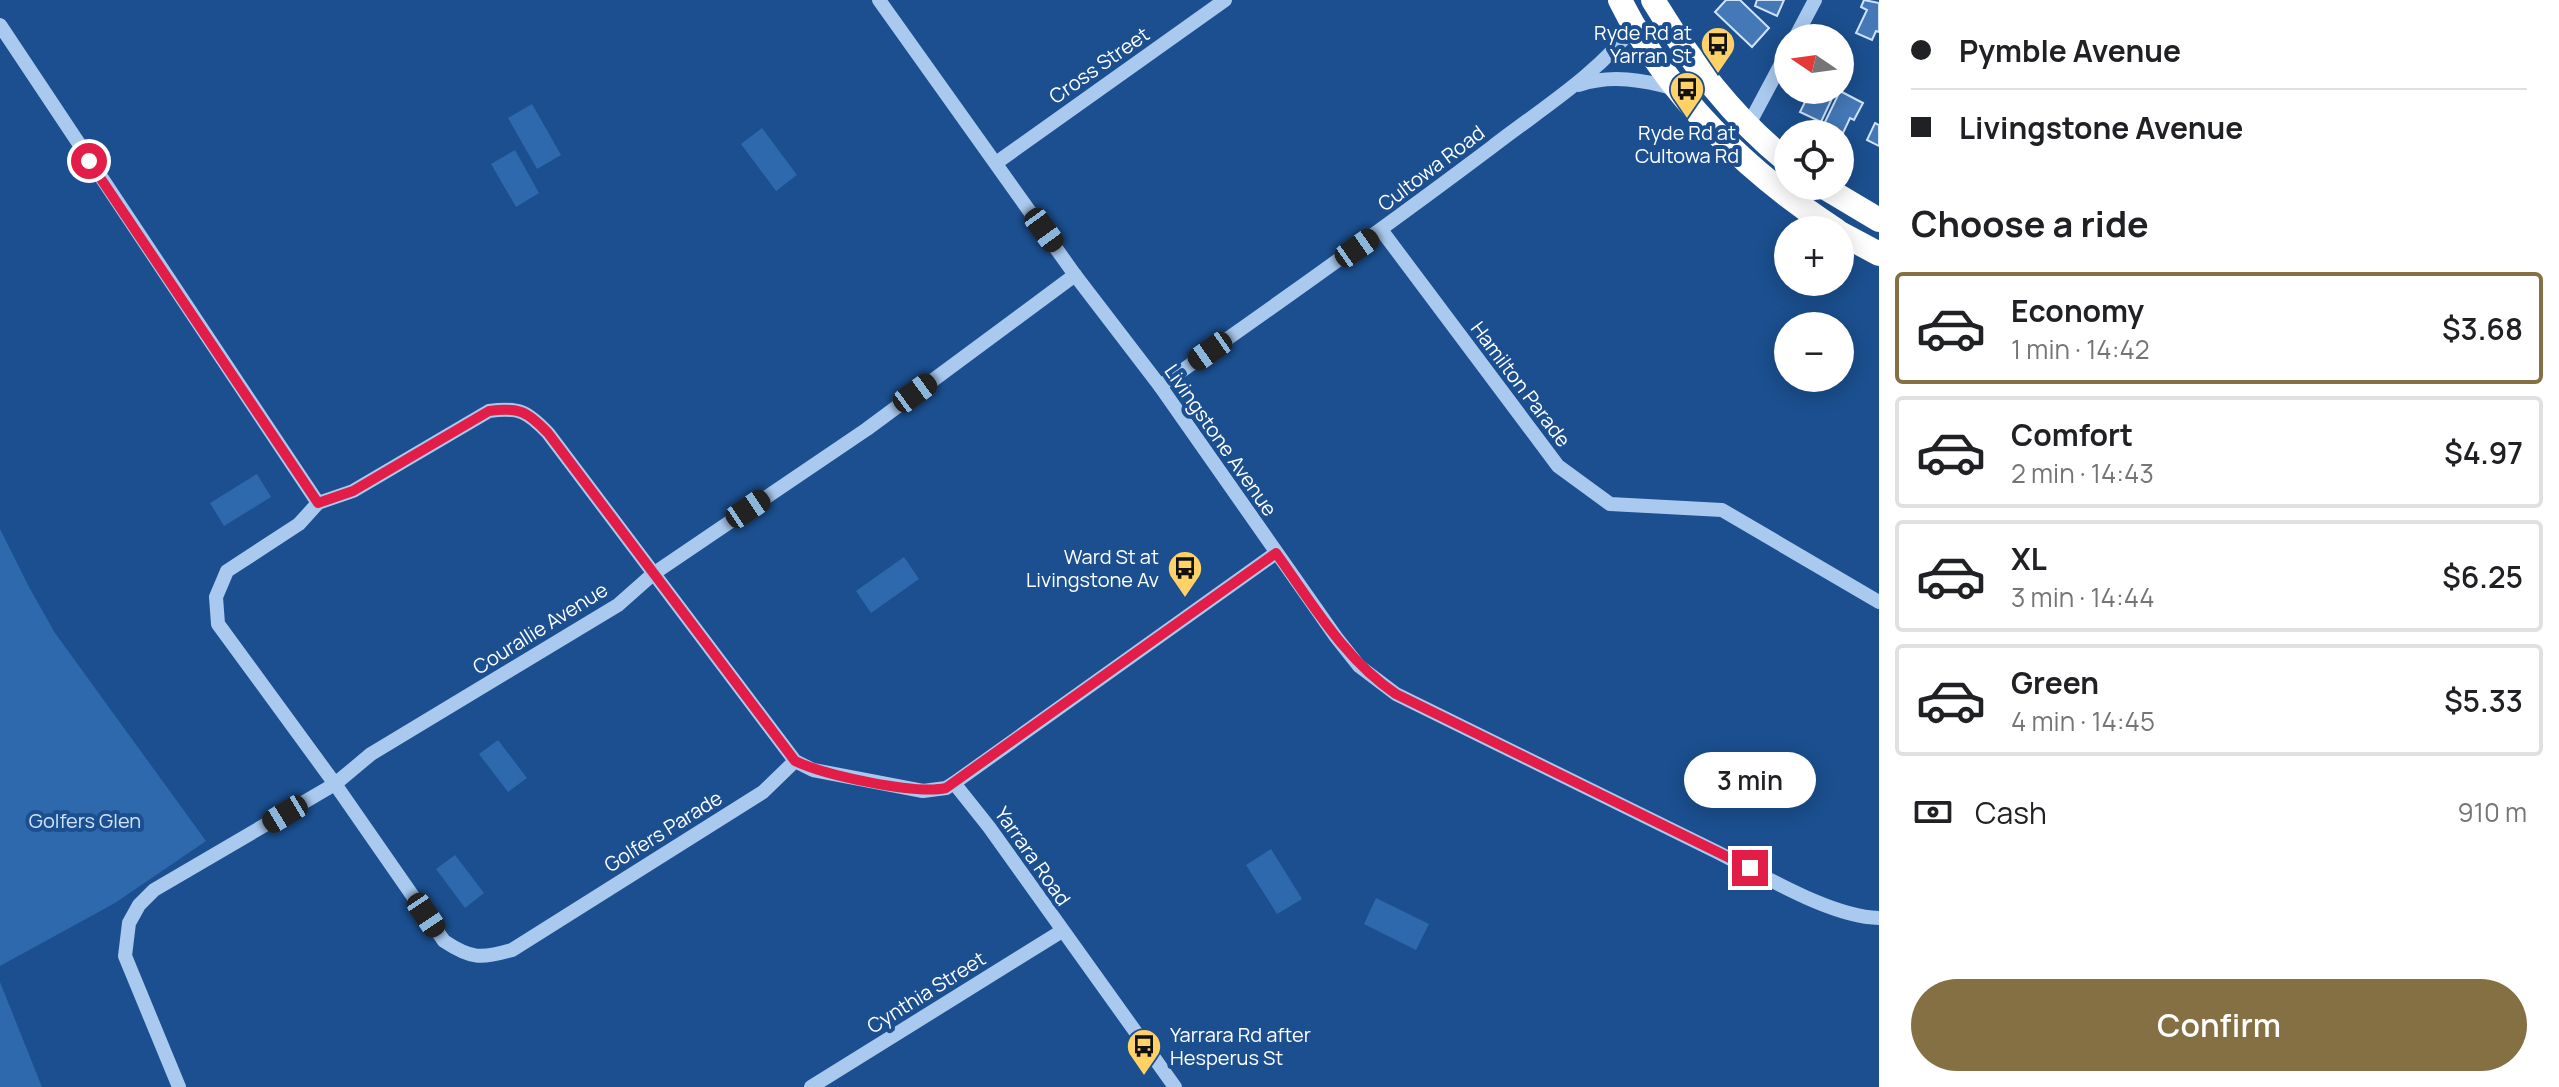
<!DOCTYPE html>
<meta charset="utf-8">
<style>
:root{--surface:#fff;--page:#f6f6f6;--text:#202124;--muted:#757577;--line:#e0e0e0;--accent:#847042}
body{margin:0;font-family:Manrope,sans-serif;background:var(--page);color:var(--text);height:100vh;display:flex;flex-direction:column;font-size:30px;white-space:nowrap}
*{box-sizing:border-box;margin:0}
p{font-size:26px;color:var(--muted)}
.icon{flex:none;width:44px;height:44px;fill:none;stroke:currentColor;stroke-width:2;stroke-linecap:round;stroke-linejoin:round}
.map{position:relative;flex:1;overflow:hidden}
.side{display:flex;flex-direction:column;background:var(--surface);width:680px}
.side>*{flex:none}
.top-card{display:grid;align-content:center;height:176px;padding:0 32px;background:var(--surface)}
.needle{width:52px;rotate:283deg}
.fabs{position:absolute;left:1774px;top:24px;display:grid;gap:16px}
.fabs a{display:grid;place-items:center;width:80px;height:80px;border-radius:50%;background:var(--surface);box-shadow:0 4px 20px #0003;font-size:40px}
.end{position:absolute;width:36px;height:36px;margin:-18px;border:10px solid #e11d48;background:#fff;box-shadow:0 0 0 4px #fff}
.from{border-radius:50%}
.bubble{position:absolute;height:56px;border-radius:28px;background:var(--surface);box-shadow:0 4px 20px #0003;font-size:26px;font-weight:600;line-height:56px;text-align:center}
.car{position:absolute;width:24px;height:48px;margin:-24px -12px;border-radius:10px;box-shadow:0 0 6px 2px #0007;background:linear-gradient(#222 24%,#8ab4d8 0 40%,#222 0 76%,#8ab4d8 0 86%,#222 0)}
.top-card b{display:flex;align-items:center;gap:28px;height:76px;font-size:30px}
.top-card b+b{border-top:2px solid var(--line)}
.top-card i{width:20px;height:20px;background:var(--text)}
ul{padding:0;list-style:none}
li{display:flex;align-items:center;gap:24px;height:112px;margin:0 16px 12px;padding:0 16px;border:4px solid var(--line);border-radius:8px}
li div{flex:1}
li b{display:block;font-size:30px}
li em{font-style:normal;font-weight:600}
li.selected{border-color:var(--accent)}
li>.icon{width:72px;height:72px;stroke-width:1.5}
h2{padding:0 32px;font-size:36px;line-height:96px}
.pay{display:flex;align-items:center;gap:20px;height:88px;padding:0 32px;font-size:30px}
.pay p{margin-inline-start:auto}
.cta{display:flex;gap:16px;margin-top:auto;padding:16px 32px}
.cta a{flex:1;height:92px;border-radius:48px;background:var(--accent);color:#fff;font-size:32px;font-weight:600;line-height:92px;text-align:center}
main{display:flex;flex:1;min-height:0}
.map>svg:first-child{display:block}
.green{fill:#2e69ad}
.building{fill:#4478b7;stroke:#cfe3fa;stroke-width:2}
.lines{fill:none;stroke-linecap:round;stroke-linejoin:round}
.minor{stroke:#a9c9ee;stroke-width:14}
.highway{stroke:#fff;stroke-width:24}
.route{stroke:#e11d48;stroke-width:10}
.labels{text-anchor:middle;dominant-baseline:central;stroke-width:8;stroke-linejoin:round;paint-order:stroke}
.poi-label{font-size:20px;fill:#fff;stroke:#1b4f8f;text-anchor:end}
.street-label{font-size:20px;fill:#fff;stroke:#1b4f8f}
.park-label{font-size:20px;fill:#cfe3fa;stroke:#1b4f8f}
</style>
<main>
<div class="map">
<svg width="1879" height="1087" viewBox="0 0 1879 1087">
<rect width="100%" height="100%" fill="#1b4f8f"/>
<g class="green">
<path d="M532,104l29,51 -24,14 -29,-51z"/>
<path d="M762,128l35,47 -21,16 -35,-47z"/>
<path d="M515,150l24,43 -23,14 -25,-43z"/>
<path d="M257,474l14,23 -47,29 -14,-23z"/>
<path d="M0,529l29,58 26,46 151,208 -91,62 -115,63z"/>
<path d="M904,557l15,22 -48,34 -15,-22z"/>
<path d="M498,740l29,38 -19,14 -29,-38z"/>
<path d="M1271,849l31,50 -25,15 -31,-49z"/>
<path d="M455,855l29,38 -19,15 -29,-39z"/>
<path d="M1376,898l53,26 -13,26 -52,-26z"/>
<path d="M0,982l42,105h-42z"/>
</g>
<g class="building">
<path d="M1726,0h14l29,28 -17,19 -37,-35z"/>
<path d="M1757,0h27l-7,16 -22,-10z"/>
<path d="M1864,0l15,3v29l-3,-1 -4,9 -16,-7 11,-23 -6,-3z"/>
<path d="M1803,90h33l-15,32 -21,-10 7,-14 -6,-3z"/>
<path d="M1840,91l23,12 -9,17 -4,-2 -7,15 -19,-9z"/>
<path d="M1875,123l4,2v21l-12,-6z"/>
</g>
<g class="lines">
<g class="minor">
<path d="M879,0l196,275 85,111 176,251 23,29 37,28c107,53 214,106 321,158 44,22 113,65 162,66"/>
<path d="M0,25l318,478"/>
<path d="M1795,38l20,-38"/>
<path d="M1579,85c32,-11 65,-5 97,4"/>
<path d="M1748,126l40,-75"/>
<path d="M996,163l229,-163"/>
<path d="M1382,231l176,235 52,38 112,6 157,92"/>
<path d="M1160,386c112,-78 223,-157 332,-239 49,-38 105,-72 143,-122"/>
<path d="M795,761l-32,31 -251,158c-31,9 -41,9 -68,-9l-109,-157 -117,-160 -2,-27 11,-26 72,-47 19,-21 35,-12 136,-80c30,-4 38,0 59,22l247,328 18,9 110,21 23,-3 8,-5 322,-230"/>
<path d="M954,783l35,44 186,260"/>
<path d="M179,1087l-54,-131 4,-33 10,-18 15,-15 181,-106 36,-30 247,-149 35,-31 214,-145 208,-154"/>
<path d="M811,1087l251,-156"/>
</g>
<g class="highway">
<path d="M1620,0c47,95 128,173 216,230"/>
<path d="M1653,0c37,61 79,117 135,162"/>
<path d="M1822,186l57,34"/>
<path d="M1840,233l39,21"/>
</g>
</g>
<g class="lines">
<path class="route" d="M89,161l229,342 35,-12 136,-80c30,-4 38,0 59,22l247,328c29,14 120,34 151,27l330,-235c36,50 68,106 120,141l354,174"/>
</g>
<defs>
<g id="bus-pin" transform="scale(1.8)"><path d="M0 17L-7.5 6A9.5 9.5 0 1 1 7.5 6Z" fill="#ffd166" stroke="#1b4f8f"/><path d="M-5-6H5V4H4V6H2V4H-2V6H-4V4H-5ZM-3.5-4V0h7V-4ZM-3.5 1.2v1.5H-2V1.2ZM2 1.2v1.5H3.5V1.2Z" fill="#111"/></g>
</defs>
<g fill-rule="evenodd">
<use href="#bus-pin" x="1718" y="44"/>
<use href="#bus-pin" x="1687" y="89"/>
<use href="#bus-pin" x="1185" y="568"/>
<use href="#bus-pin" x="1144" y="1046"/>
</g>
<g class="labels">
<g class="poi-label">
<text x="1692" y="32">Ryde Rd at<tspan x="1692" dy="23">Yarran St</tspan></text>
<text x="1687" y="132" text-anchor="middle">Ryde Rd at<tspan x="1687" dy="23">Cultowa Rd</tspan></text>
<text x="1159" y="556">Ward St at<tspan x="1159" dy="23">Livingstone Av</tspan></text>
<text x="1170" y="1034" text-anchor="start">Yarrara Rd after<tspan x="1170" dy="23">Hesperus St</tspan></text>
</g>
<g class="street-label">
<text transform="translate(1099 65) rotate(-35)">Cross Street</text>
<text transform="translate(1431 168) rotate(-37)">Cultowa Road</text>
<text transform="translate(1521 384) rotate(53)">Hamilton Parade</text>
<text transform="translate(1221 440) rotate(55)">Livingstone Avenue</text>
<text transform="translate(540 628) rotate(-32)">Courallie Avenue</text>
<text transform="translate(663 831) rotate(-32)">Golfers Parade</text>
<text transform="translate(1033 856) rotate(55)">Yarrara Road</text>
<text transform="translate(926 992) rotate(-32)">Cynthia Street</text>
</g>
<g class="park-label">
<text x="85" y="820">Golfers Glen</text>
</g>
</g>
</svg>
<div class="fabs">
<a><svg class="needle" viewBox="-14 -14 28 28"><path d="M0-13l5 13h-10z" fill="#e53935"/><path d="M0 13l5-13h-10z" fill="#757577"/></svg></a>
<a><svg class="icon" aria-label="locate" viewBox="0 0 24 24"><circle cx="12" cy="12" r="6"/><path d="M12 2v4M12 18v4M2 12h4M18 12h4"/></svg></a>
<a>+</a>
<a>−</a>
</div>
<i class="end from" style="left:89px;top:161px"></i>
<i class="end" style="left:1750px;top:868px"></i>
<div class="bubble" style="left:1684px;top:752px;width:132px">3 min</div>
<i class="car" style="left:1044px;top:230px;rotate:144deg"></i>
<i class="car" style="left:1357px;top:248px;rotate:55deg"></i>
<i class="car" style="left:1210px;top:351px;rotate:235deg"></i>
<i class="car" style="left:915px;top:393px;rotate:54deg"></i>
<i class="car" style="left:748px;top:509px;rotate:56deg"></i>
<i class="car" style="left:285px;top:814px;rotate:239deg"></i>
<i class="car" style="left:426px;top:915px;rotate:146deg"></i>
</div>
<section class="side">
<div class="top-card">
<b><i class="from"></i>Pymble Avenue</b>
<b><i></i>Livingstone Avenue</b>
</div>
<h2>Choose a ride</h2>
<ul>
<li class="selected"><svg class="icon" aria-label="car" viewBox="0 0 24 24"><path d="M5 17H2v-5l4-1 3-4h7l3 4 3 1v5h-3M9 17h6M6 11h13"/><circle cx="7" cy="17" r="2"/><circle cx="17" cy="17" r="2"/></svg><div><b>Economy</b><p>1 min · 14:42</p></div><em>$3.68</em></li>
<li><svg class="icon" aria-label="car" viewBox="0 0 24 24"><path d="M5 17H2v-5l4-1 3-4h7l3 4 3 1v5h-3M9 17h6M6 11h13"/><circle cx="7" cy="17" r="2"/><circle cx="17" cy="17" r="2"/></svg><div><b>Comfort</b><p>2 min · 14:43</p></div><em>$4.97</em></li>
<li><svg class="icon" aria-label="car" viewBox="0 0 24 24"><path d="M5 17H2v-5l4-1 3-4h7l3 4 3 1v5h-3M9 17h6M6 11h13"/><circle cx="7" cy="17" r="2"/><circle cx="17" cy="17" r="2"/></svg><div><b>XL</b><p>3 min · 14:44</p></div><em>$6.25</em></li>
<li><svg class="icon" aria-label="car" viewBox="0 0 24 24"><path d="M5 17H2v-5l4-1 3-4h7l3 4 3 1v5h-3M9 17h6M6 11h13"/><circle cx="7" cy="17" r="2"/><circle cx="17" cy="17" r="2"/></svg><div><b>Green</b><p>4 min · 14:45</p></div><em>$5.33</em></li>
</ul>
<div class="pay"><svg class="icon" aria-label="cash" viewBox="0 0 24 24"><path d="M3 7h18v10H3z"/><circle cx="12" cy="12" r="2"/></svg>Cash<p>910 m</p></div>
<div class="cta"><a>Confirm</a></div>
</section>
</main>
